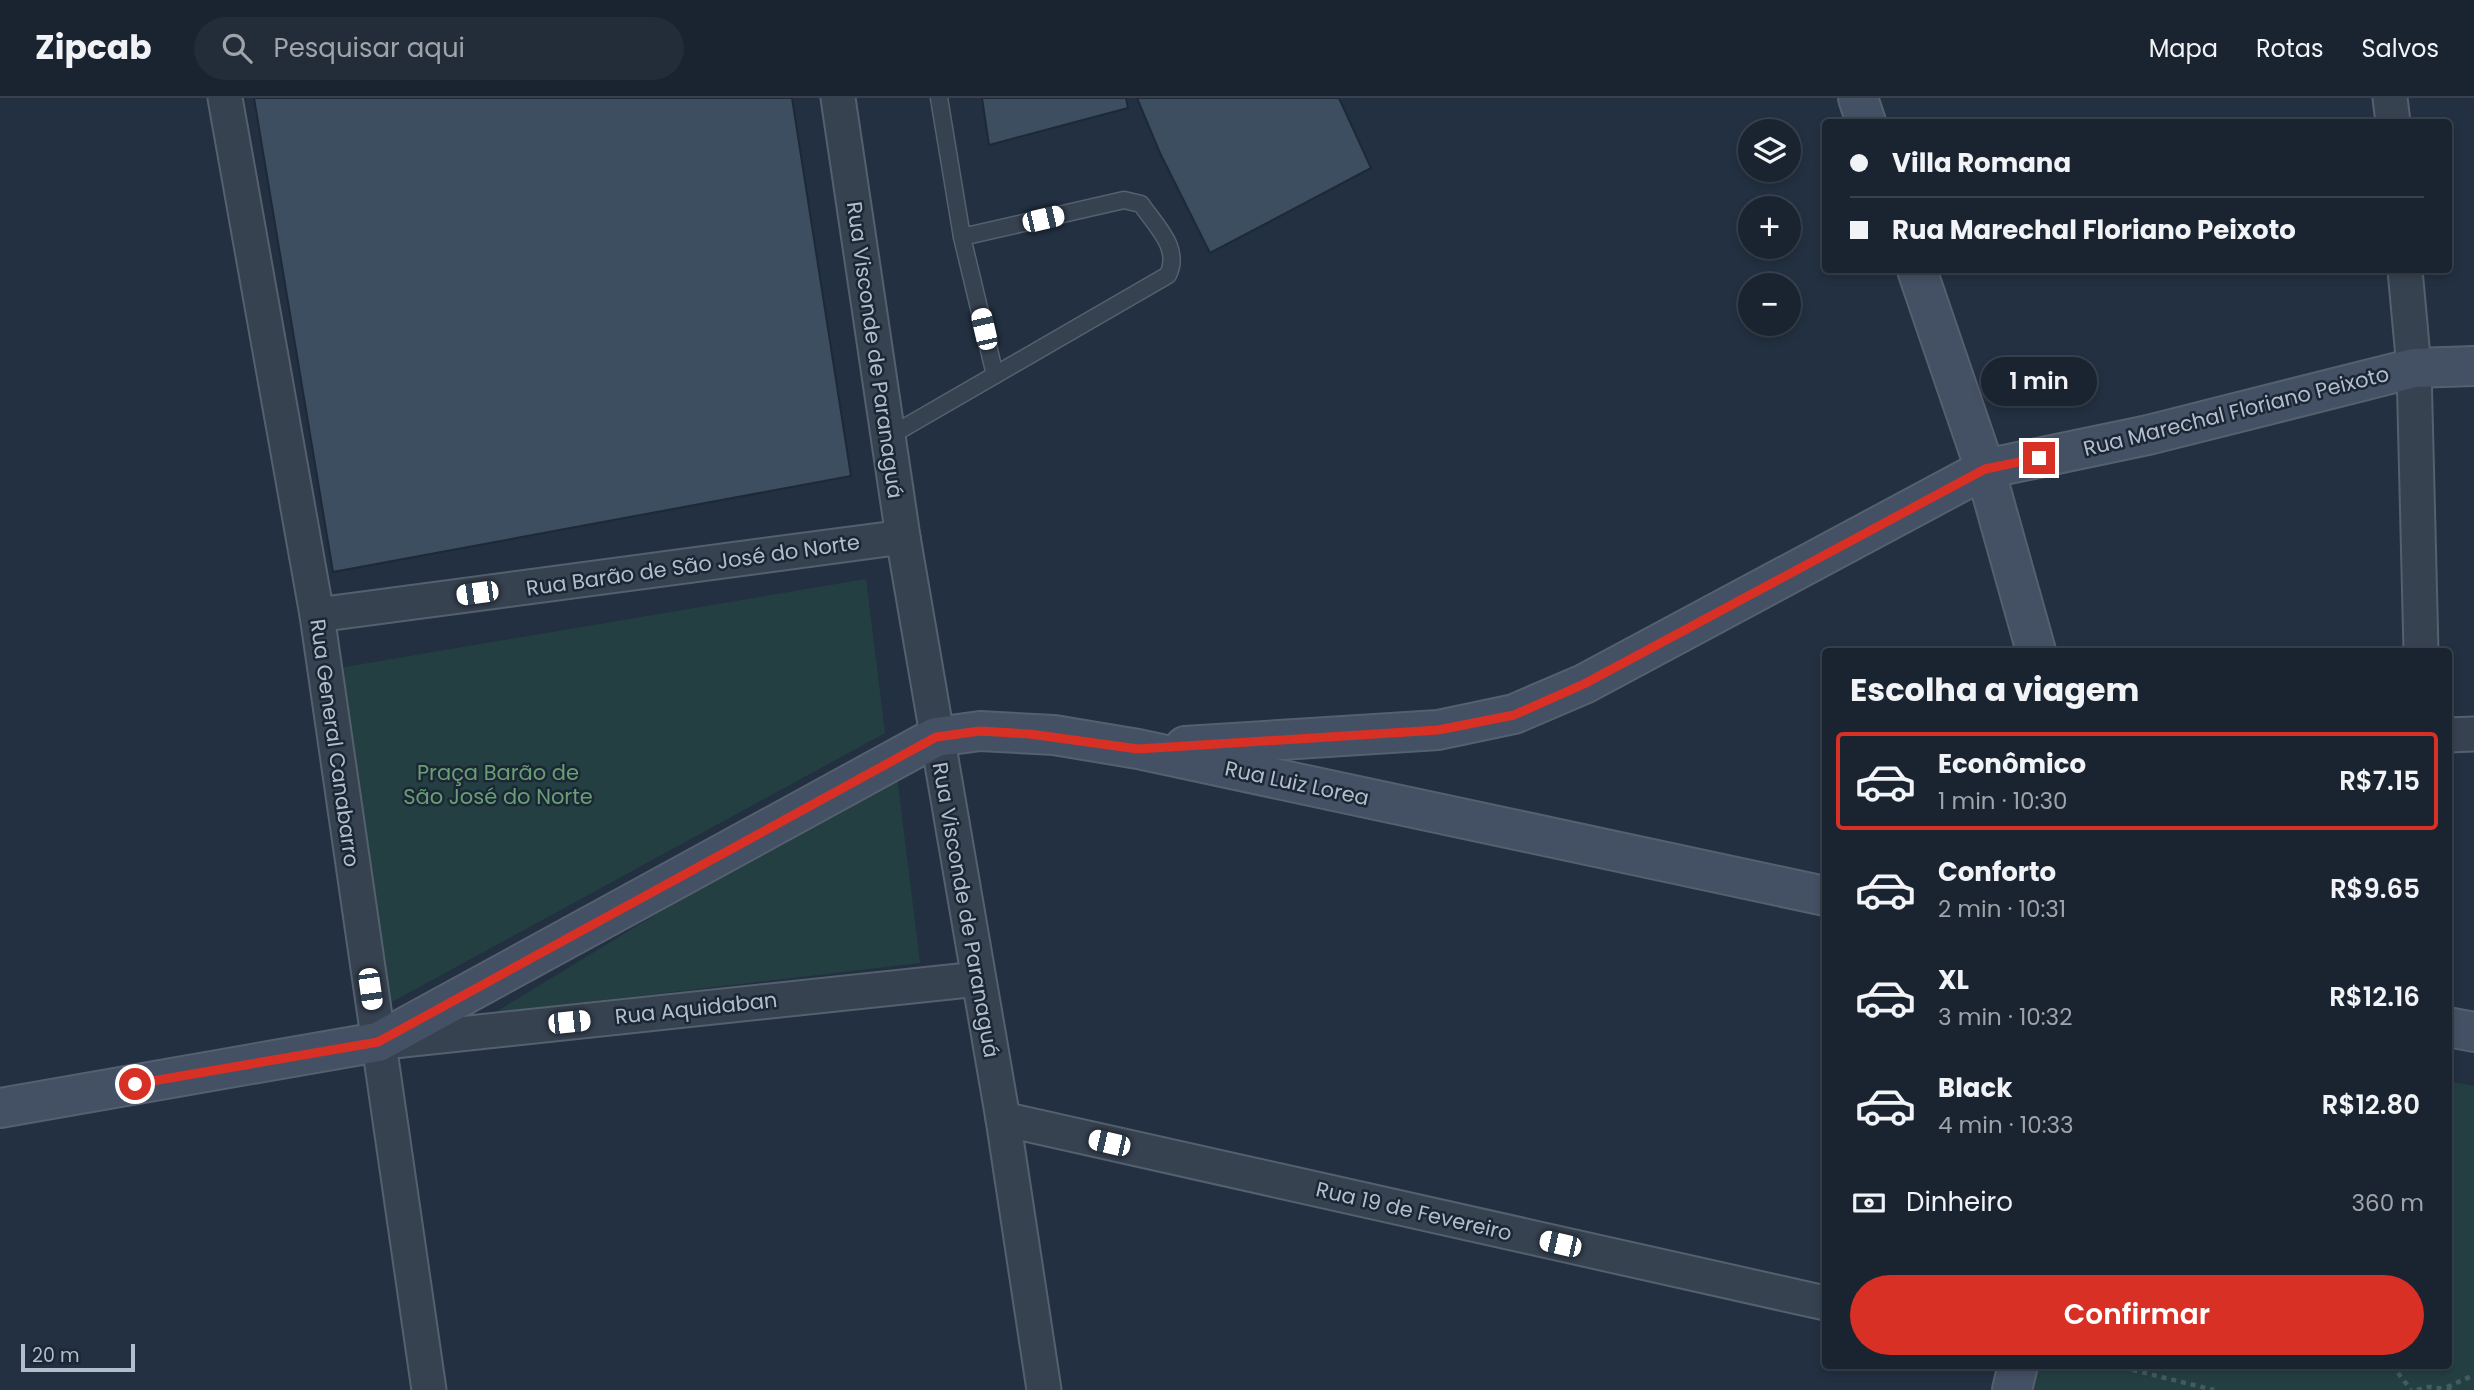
<!DOCTYPE html>
<html lang="pt">
<meta charset="utf-8">
<style>
:root{--surface:#1a2431;--page:#232c39;--text:#f1f3f6;--muted:#9fa4ab;--line:#38414d;--accent:#d93025}
body{margin:0;font-family:Poppins,sans-serif;background:var(--page);color:var(--text);height:100vh;display:flex;flex-direction:column;font-size:26px;white-space:nowrap}
*{box-sizing:border-box;margin:0}
p{font-size:23px;color:var(--muted)}
.icon{flex:none;width:38px;height:38px;fill:none;stroke:currentColor;stroke-width:2;stroke-linecap:round;stroke-linejoin:round}
.map{position:relative;flex:1;overflow:hidden}
.panel{position:absolute;left:1822px;top:550px;width:630px;height:721px;display:flex;flex-direction:column;background:var(--surface);border-radius:7px;box-shadow:0 4px 10px #0003,0 0 0 2px var(--line)}
.panel>*{flex:none}
.top-card{position:absolute;left:1822px;top:21px;width:630px;height:154px;border-radius:7px;box-shadow:0 4px 10px #0003,0 0 0 2px var(--line);display:grid;align-content:center;height:154px;padding:0 28px;background:var(--surface)}
.tools{position:absolute;left:1738px;top:21px;display:grid;gap:14px}
.tools a{display:grid;place-items:center;width:63px;height:63px;border-radius:50%;background:var(--surface);box-shadow:0 4px 10px #0003,0 0 0 2px var(--line);font-size:35px}
.scale{position:absolute;left:21px;bottom:18px;width:114px;box-sizing:border-box;padding-left:7px;border:4px solid #b3bdcb;border-top:0;font-size:19px;line-height:24px;white-space:nowrap;color:#b3bdcb;-webkit-text-stroke:5px #1c2736;paint-order:stroke}
.end{position:absolute;width:32px;height:32px;margin:-16px;border:9px solid #d93025;background:#fff;box-shadow:0 0 0 4px #fff}
.from{border-radius:50%}
.bubble{position:absolute;height:49px;border-radius:24px;background:var(--surface);box-shadow:0 4px 10px #0003,0 0 0 2px var(--line);font-size:23px;font-weight:600;line-height:49px;text-align:center}
.car{position:absolute;width:21px;height:42px;margin:-21px -10px;border-radius:9px;box-shadow:0 0 5px 2px #0007;background:linear-gradient(#fff 24%,#345 0 40%,#fff 0 76%,#345 0 86%,#fff 0)}
.top-card b{display:flex;align-items:center;gap:24px;height:66px;font-size:26px}
.top-card b+b{border-top:2px solid var(--line)}
.top-card i{width:18px;height:18px;background:var(--text)}
ul{padding:0;list-style:none}
li{display:flex;align-items:center;gap:21px;height:98px;margin:0 14px 10px;padding:0 14px;border:4px solid transparent;border-radius:7px}
li div{flex:1}
li b{display:block;font-size:26px}
li em{font-style:normal;font-weight:600}
li.active{border-color:var(--accent)}
li>.icon{width:63px;height:63px;stroke-width:1.5}
h2{padding:0 28px;font-size:32px;line-height:84px}
.pay{display:flex;align-items:center;gap:18px;height:77px;padding:0 28px;font-size:26px}
.pay p{margin-inline-start:auto}
.primary-button{display:flex;gap:14px;margin-top:auto;padding:14px 28px}
.primary-button a{flex:1;height:80px;border-radius:42px;background:var(--accent);color:#fff;font-size:28px;font-weight:600;line-height:80px;text-align:center}
header{display:flex;align-items:center;gap:42px;box-sizing:border-box;height:98px;padding:0 35px;background:var(--surface);border-bottom:2px solid var(--line)}
header strong{font-size:33px}
nav{display:flex;gap:38px;margin-inline-start:auto;font-size:24px}
.search{width:490px;height:63px;background:var(--page);display:flex;align-items:center;gap:18px;box-sizing:border-box;padding:0 24px;border-radius:38px;color:var(--muted);font-size:26px}
.map>svg:first-child{display:block}
.green{fill:#243f42}
.building{fill:#3e4e61;stroke:#1e2938;stroke-width:2}
.lines{fill:none;stroke-linecap:round;stroke-linejoin:round}
.lane-casing{stroke:#55606e;stroke-width:19}
.street-casing{stroke:#55606e;stroke-width:37}
.secondary-casing{stroke:#55606e;stroke-width:42}
.path{stroke:#435c5f;stroke-width:4.5;stroke-dasharray:5 5;stroke-linecap:butt}
.lane{stroke:#374251;stroke-width:16}
.street{stroke:#374251;stroke-width:33}
.secondary{stroke:#445164;stroke-width:38}
.route{stroke:#d93025;stroke-width:9}
.labels{text-anchor:middle;dominant-baseline:central;stroke-width:5;stroke-linejoin:round;paint-order:stroke}
.street-label{font-size:21px;fill:#b3bdcb;stroke:#1c2736}
.park-label{font-size:21px;fill:#689f73;stroke:#1c2736}
</style>
<header>
<strong>Zipcab</strong>
<div class="search"><svg class="icon" aria-label="search" viewBox="0 0 24 24"><circle cx="10" cy="10" r="6"/><path d="M15 15l6 6"/></svg>Pesquisar aqui</div>
<nav><a>Mapa</a><a>Rotas</a><a>Salvos</a></nav>
</header>
<div class="map">
<svg width="2474" height="1292" viewBox="0 0 2474 1292">
<rect width="100%" height="100%" fill="#223041"/>
<g class="green">
<path d="M866,481l19,154 -495,270 -57,-334z"/>
<path d="M896,670l24,195 -426,50z"/>
<path d="M2448,983l26,5v304h-441l5,-25h410z"/>
</g>
<g class="building">
<path d="M254,0h538l59,378 -518,96z"/>
<path d="M982,0h144l2,10 -139,37z"/>
<path d="M1137,0h202l32,70 -161,85 -50,-100z"/>
</g>
<g class="lines">
<g class="lane-casing">
<g id="lane">
<path d="M962,139l33,138"/>
<path d="M888,339l280,-162c13,-27 -12,-49 -27,-71l-17,-4 -162,37 -23,-139"/>
</g>
</g>
<g class="street-casing">
<g id="street">
<path d="M225,0l92,517 112,775"/>
<path d="M838,0l65,439 100,582 41,271"/>
<path d="M2390,0l3,24"/>
<path d="M2405,172l9,98 7,283"/>
<path d="M317,517l586,-78"/>
<path d="M2448,637l26,-1"/>
<path d="M384,944l594,-63"/>
<path d="M1003,1021l822,184"/>
</g>
</g>
<g class="secondary-casing">
<g id="secondary">
<path d="M1858,0l8,24"/>
<path d="M1917,172l68,199 51,182"/>
<path d="M1185,648l253,-16 76,-16 70,-30 401,-215 163,-34 266,-67 60,-2"/>
<path d="M2448,929l26,5"/>
<path d="M0,1010l378,-66 558,-305 44,-6 74,4 84,14 687,147"/>
<path d="M2012,1292l6,-25"/>
</g>
</g>
<g class="path">
<path d="M2113,1267l101,25"/>
<path d="M2392,1267l19,25"/>
<path d="M2447,1289l27,-12"/>
<path d="M2417,1292l12,-3 26,3"/>
</g>
<use href="#lane" class="lane"/>
<use href="#street" class="street"/>
<use href="#secondary" class="secondary"/>
</g>
<g class="lines">
<path class="route" d="M135,986l243,-42 558,-305 44,-6 50,3 108,15 300,-19 76,-15 70,-31 401,-215 54,-11"/>
</g>
<g class="labels">
<g class="street-label">
<text transform="translate(875 252) rotate(82)">Rua Visconde de Paranaguá</text>
<text transform="translate(2236 313) rotate(-14)">Rua Marechal Floriano Peixoto</text>
<text transform="translate(693 467) rotate(-8)">Rua Barão de São José do Norte</text>
<text transform="translate(335 645) rotate(82)">Rua General Canabarro</text>
<text transform="translate(1297 685) rotate(12)">Rua Luiz Lorea</text>
<text transform="translate(966 812) rotate(80)">Rua Visconde de Paranaguá</text>
<text transform="translate(696 910) rotate(-6)">Rua Aquidaban</text>
<text transform="translate(1414 1113) rotate(13)">Rua 19 de Fevereiro</text>
</g>
<g class="park-label">
<text x="498" y="674">Praça Barão de<tspan x="498" dy="24">São José do Norte</tspan></text>
</g>
</g>
</svg>
<div class="tools">
<a><svg class="icon" aria-label="layers" viewBox="0 0 24 24"><path d="M12 4l9 5-9 5-9-5zM3 14l9 5 9-5"/></svg></a>
<a>+</a>
<a>−</a>
</div>
<div class="scale">20 m</div>
<i class="end from" style="left:135px;top:986px"></i>
<i class="end" style="left:2039px;top:360px"></i>
<div class="bubble" style="left:1981px;top:259px;width:116px">1 min</div>
<i class="car" style="left:1043px;top:121px;rotate:77deg"></i>
<i class="car" style="left:984px;top:231px;rotate:347deg"></i>
<i class="car" style="left:477px;top:495px;rotate:262deg"></i>
<i class="car" style="left:370px;top:891px;rotate:172deg"></i>
<i class="car" style="left:569px;top:924px;rotate:84deg"></i>
<i class="car" style="left:1109px;top:1045px;rotate:283deg"></i>
<i class="car" style="left:1560px;top:1146px;rotate:283deg"></i>
<div class="top-card">
<b><i class="from"></i>Villa Romana</b>
<b><i></i>Rua Marechal Floriano Peixoto</b>
</div>
<section class="panel">
<h2>Escolha a viagem</h2>
<ul>
<li class="active"><svg class="icon" aria-label="car" viewBox="0 0 24 24"><path d="M5 17H2v-5l4-1 3-4h7l3 4 3 1v5h-3M9 17h6M6 11h13"/><circle cx="7" cy="17" r="2"/><circle cx="17" cy="17" r="2"/></svg><div><b>Econômico</b><p>1 min · 10:30</p></div><em>R$7.15</em></li>
<li><svg class="icon" aria-label="car" viewBox="0 0 24 24"><path d="M5 17H2v-5l4-1 3-4h7l3 4 3 1v5h-3M9 17h6M6 11h13"/><circle cx="7" cy="17" r="2"/><circle cx="17" cy="17" r="2"/></svg><div><b>Conforto</b><p>2 min · 10:31</p></div><em>R$9.65</em></li>
<li><svg class="icon" aria-label="car" viewBox="0 0 24 24"><path d="M5 17H2v-5l4-1 3-4h7l3 4 3 1v5h-3M9 17h6M6 11h13"/><circle cx="7" cy="17" r="2"/><circle cx="17" cy="17" r="2"/></svg><div><b>XL</b><p>3 min · 10:32</p></div><em>R$12.16</em></li>
<li><svg class="icon" aria-label="car" viewBox="0 0 24 24"><path d="M5 17H2v-5l4-1 3-4h7l3 4 3 1v5h-3M9 17h6M6 11h13"/><circle cx="7" cy="17" r="2"/><circle cx="17" cy="17" r="2"/></svg><div><b>Black</b><p>4 min · 10:33</p></div><em>R$12.80</em></li>
</ul>
<div class="pay"><svg class="icon" aria-label="cash" viewBox="0 0 24 24"><path d="M3 7h18v10H3z"/><circle cx="12" cy="12" r="2"/></svg>Dinheiro<p>360 m</p></div>
<div class="primary-button"><a>Confirmar</a></div>
</section>
</div>
